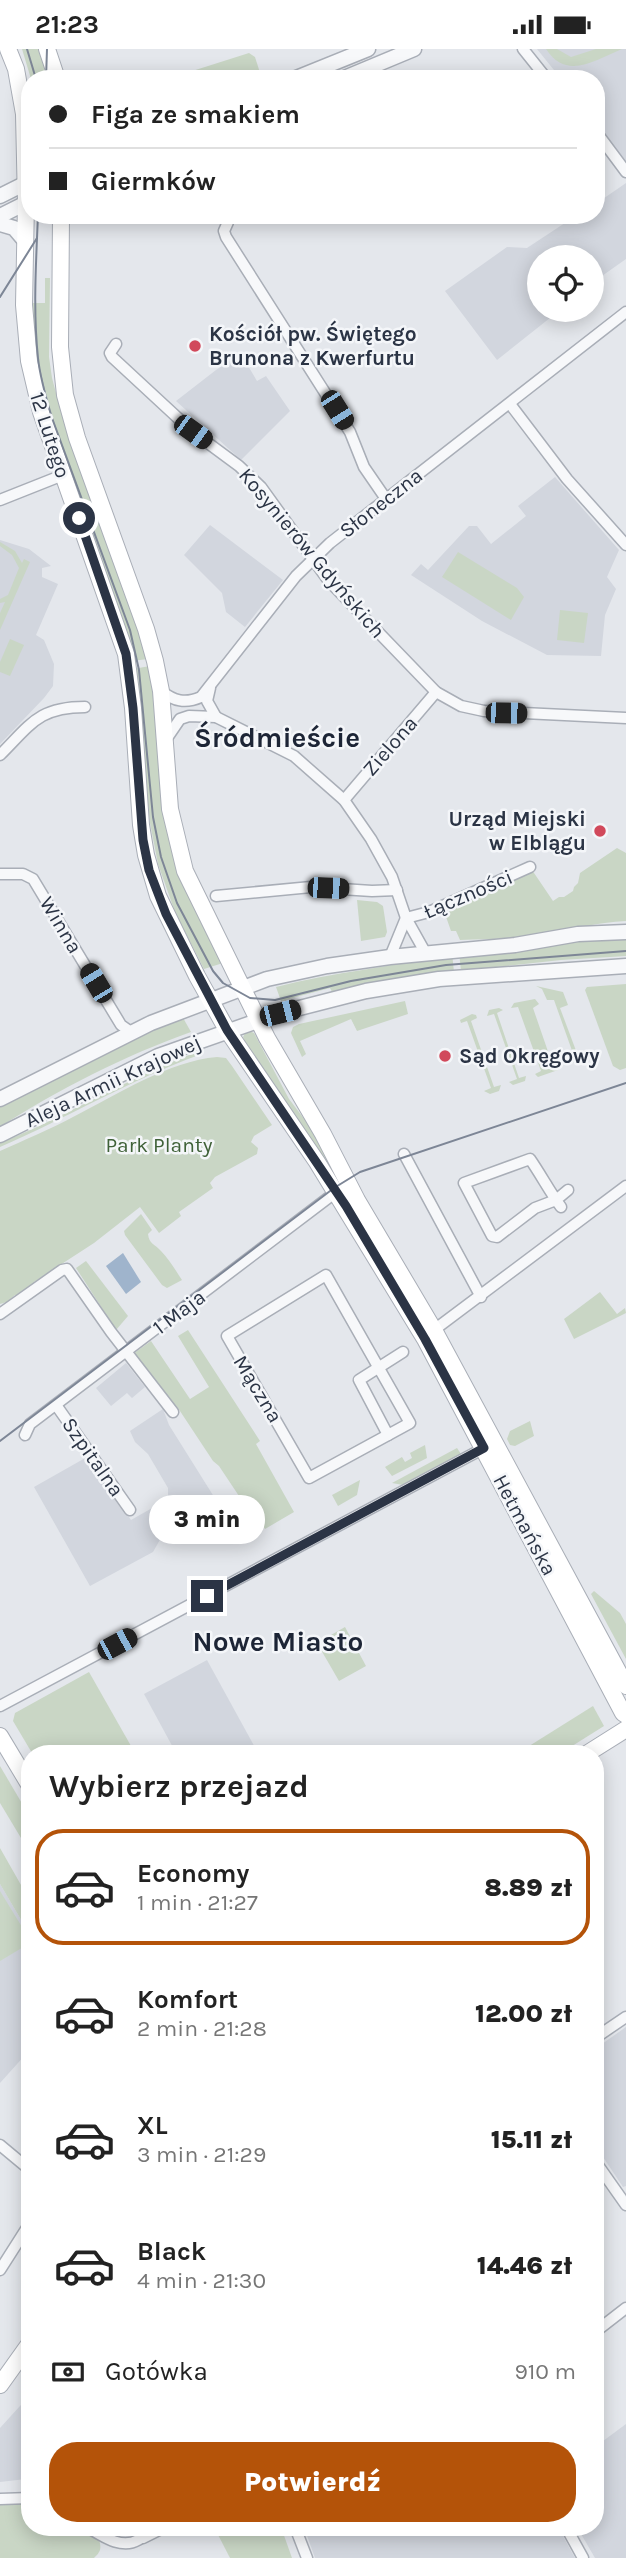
<!DOCTYPE html>
<html lang="pl">
<meta charset="utf-8">
<style>
:root{--surface:#fff;--page:#f2f2f2;--text:#222;--muted:#767676;--line:#e0e0e0;--accent:#b45309}
body{margin:0;font-family:Karla,sans-serif;background:var(--page);color:var(--text);height:100vh;display:flex;flex-direction:column;font-size:26px;white-space:nowrap}
*{box-sizing:border-box;margin:0}
p{font-size:23px;color:var(--muted)}
.icon{flex:none;width:38px;height:38px;fill:none;stroke:currentColor;stroke-width:2;stroke-linecap:round;stroke-linejoin:round}
.map{position:relative;flex:1;overflow:hidden}
.panel{position:absolute;left:21px;top:1696px;width:583px;height:791px;display:flex;flex-direction:column;background:var(--surface);border-radius:28px;box-shadow:0 4px 18px #0003}
.panel>*{flex:none}
.hud{position:absolute;left:21px;top:21px;width:584px;height:154px;border-radius:28px;box-shadow:0 4px 18px #0003;display:grid;align-content:center;height:154px;padding:0 28px;background:var(--surface)}
.controls{position:absolute;left:527px;top:196px;display:grid;gap:14px}
.controls a{display:grid;place-items:center;width:77px;height:77px;border-radius:50%;background:var(--surface);box-shadow:0 4px 18px #0003;font-size:35px}
.end{position:absolute;width:32px;height:32px;margin:-16px;border:9px solid #2b3445;background:#fff;box-shadow:0 0 0 4px #fff}
.from{border-radius:50%}
.bubble{position:absolute;height:49px;border-radius:24px;background:var(--surface);box-shadow:0 4px 18px #0003;font-size:23px;font-weight:800;line-height:49px;text-align:center}
.car{position:absolute;width:21px;height:42px;margin:-21px -10px;border-radius:9px;box-shadow:0 0 5px 2px #0007;background:linear-gradient(#222 24%,#8ab4d8 0 40%,#222 0 76%,#8ab4d8 0 86%,#222 0)}
.hud b{display:flex;align-items:center;gap:24px;height:66px;font-size:26px}
.hud b+b{border-top:2px solid var(--line)}
.hud i{width:18px;height:18px;background:var(--text)}
ul{padding:0;list-style:none}
li{display:flex;align-items:center;gap:21px;height:116px;margin:0 14px 10px;padding:0 14px;border:4px solid transparent;border-radius:28px}
li div{flex:1}
li b{display:block;font-size:26px}
li em{font-style:normal;font-weight:800}
li.on{border-color:var(--accent)}
li>.icon{width:63px;height:63px;stroke-width:1.5}
h2{padding:0 28px;font-size:32px;line-height:84px}
.pay{display:flex;align-items:center;gap:18px;height:77px;padding:0 28px;font-size:26px}
.pay p{margin-inline-start:auto}
.action{display:flex;gap:14px;margin-top:auto;padding:14px 28px}
.action a{flex:1;height:80px;border-radius:28px;background:var(--accent);color:#fff;font-size:28px;font-weight:800;line-height:80px;text-align:center}
.status{display:flex;justify-content:space-between;align-items:center;height:49px;padding:0 35px;background:var(--surface);direction:ltr}
.status svg{height:19px;fill:currentColor}
.map>svg:first-child{display:block}
.built{fill:#d2d6de}
.green{fill:#c9d6c5}
.water{fill:#9fb4cc}
.lines{fill:none;stroke-linecap:round;stroke-linejoin:round}
.minor-casing{stroke:#a9aeb7;stroke-width:13}
.tertiary-casing{stroke:#a9aeb7;stroke-width:17}
.secondary-casing{stroke:#a9aeb7;stroke-width:18}
.minor{stroke:#f7f8fa;stroke-width:10}
.tertiary{stroke:#f7f8fa;stroke-width:14}
.secondary{stroke:#fff;stroke-width:16}
.tram{stroke:#7d8696;stroke-width:2}
.route{stroke:#2b3445;stroke-width:9}
.poi-dot{fill:#d1495b;stroke:#f4f6f9;stroke-width:2.5}
.labels{text-anchor:middle;dominant-baseline:central;stroke-width:5;stroke-linejoin:round;paint-order:stroke}
.poi-label{font-size:21px;font-weight:bold;fill:#2b3445;stroke:#f4f6f9;text-anchor:start}
.street-label{font-size:21px;fill:#2b3445;stroke:#f4f6f9}
.park-label{font-size:21px;fill:#3f6138;stroke:#f4f6f9}
.district-label{font-size:28px;font-weight:bold;fill:#1d2536;stroke:#f4f6f9}
</style>
<div class="status"><b>21:23</b><svg viewBox="0 0 49 12"><path d="M0 12V9h3v3zM5 12V6h3v6zM10 12V3h3v9zM15 12V0h3v12zM26 1h20v11H26zM47 4h2v5h-2z"/></svg></div>
<div class="map">
<svg width="626" height="2509" viewBox="0 0 626 2509">
<rect width="100%" height="100%" fill="#e4e7ec"/>
<g class="built">
<path d="M537,0h89v113l-29,-37v-46h-33l-6,-4z"/>
<path d="M626,134v76l-34,24v-26h-53v53h21l-63,50 -52,-69 62,-44 20,1 50,-33h20v-12z"/>
<path d="M241,305l16,27 9,-5 24,35 -49,49 -65,-59 40,-31z"/>
<path d="M555,428l64,73 -12,27 9,12 -11,26 -4,41 -54,-1 -65,-34 -71,-46 10,-11 7,6 41,-44h8l14,18 35,-28 -8,-10z"/>
<path d="M210,476l73,55 -38,47 -19,-15 -4,-19 -38,-38z"/>
<path d="M0,491l29,9 22,17 -9,2v9l16,7 -22,51 8,5 10,24 -1,22 -9,12 -44,46z"/>
<path d="M126,1314l19,24 -13,11 -5,-5 -16,13 -15,-18z"/>
<path d="M163,1360l6,16 47,75 -50,29 -13,23 -63,34 -56,-99 53,-30 44,63 37,-21v-11l-20,-34 -13,-12 -5,-11z"/>
<path d="M207,1611l51,93h-82l-32,-59z"/>
<path d="M0,1835l30,51v121l-4,-2 -26,29z"/>
<path d="M626,1978v159l-3,1 -28,-42v-96z"/>
<path d="M30,2346v86l-4,-2 -26,3v-54z"/>
<path d="M626,2375v134h-31l-18,-31h18v-80z"/>
<path d="M304,2478h254l17,31h-260z"/>
</g>
<g class="green">
<path d="M22,0h16l11,30h-18z"/>
<path d="M546,0h11l14,8 25,-8h26c-27,11 -55,32 -76,0z"/>
<path d="M249,4l6,4 7,22h-74l-2,-6z"/>
<path d="M45,229h5l-1,79 3,21 8,30 60,163 28,88 -16,2 -72,-210 -24,-81 -7,-67h16z"/>
<path d="M0,493l15,9 7,12 2,-4 6,3 -30,68v-17l5,-11 -5,1v-4l8,-4 11,-27 -7,-13 -12,-9z"/>
<path d="M458,503l59,36 7,9 -13,23 -69,-43z"/>
<path d="M560,561l28,3 -4,30 -27,-3z"/>
<path d="M10,590l14,6 -14,31 -10,-4v-10z"/>
<path d="M150,617l19,174 6,22 48,101 -19,6 -29,-57 -17,-48 -8,-41 -17,-154z"/>
<path d="M617,799l9,5v68c-29,1 -55,9 -82,14 -27,4 -56,4 -84,5l-4,-9h-5l-7,-20 88,-41 21,31 6,-4h5l9,-6 1,-4 4,-4 2,-10z"/>
<path d="M357,851l20,2 6,4 4,26 -2,5 -24,4z"/>
<path d="M626,888v19l-65,4 -100,11 -2,-19z"/>
<path d="M452,904l2,19 -79,11 -43,9 -2,-4 -49,13 -5,-14c58,-15 118,-20 176,-34z"/>
<path d="M626,935v84l-6,2 -7,-4 -28,-76 2,-3z"/>
<path d="M536,937l27,6 5,13 -8,3 18,48 7,-2 -4,9 -11,-1 5,-3 -21,-59h-7l-5,-11z"/>
<path d="M535,950l4,5 -6,4 20,58 8,-2 1,2 -4,4 -20,7 -3,-3 6,-3 -23,-64 -7,1 3,-5z"/>
<path d="M405,952l3,13 -51,17 -6,-12 -51,22 6,13 -4,3 -11,-24 2,-6 6,-3z"/>
<path d="M499,959l4,2 -6,3 22,65 7,-2 -1,5 -12,4 -4,-3 8,-3 -23,-65 -7,2 2,-6z"/>
<path d="M472,965l4,1 1,3 -6,3 23,66 7,-2 -2,6 -9,3 -6,-3 7,-3 -24,-67 -6,2 -1,-3z"/>
<path d="M182,967l9,16c-65,23 -134,58 -191,95v-22l104,-53z"/>
<path d="M247,981l7,3 35,66 29,38 14,32 -3,-1 -82,-121 -4,-10z"/>
<path d="M200,1002l-1,4c-69,25 -132,63 -199,92v-4c68,-27 131,-67 200,-92z"/>
<path d="M217,1008l9,1 6,8 40,59 -18,11 -3,6 7,6 -1,6 -42,23 -5,6 3,5 -34,24 2,4 -22,17 -19,-26 -46,36 -60,39v5l-4,-2 -12,12 -3,-2 -8,7 -7,2v-153c24,-11 49,-21 73,-34 43,-22 96,-56 144,-60z"/>
<path d="M141,1165l11,16 -4,4c1,10 7,10 13,17 8,8 15,20 21,29l-15,8 -5,-3 -37,-50 -1,-4z"/>
<path d="M86,1212l42,55 -12,14 -40,-62z"/>
<path d="M600,1243l17,22 8,-6 1,5 -52,26 -10,-20z"/>
<path d="M188,1281l72,111 -4,3 38,68 -29,17 -8,-13 -8,-5 -30,-45 -6,-5 -35,-53 -45,-54 18,-13 39,58 19,-12 -31,-51z"/>
<path d="M530,1372l4,15 -19,10 -5,-1 -3,-6 3,-8z"/>
<path d="M425,1396l2,13 -35,18 -7,-9 17,-10 3,5 7,-4 -2,-5z"/>
<path d="M457,1399l4,6 -58,31 -11,-2z"/>
<path d="M360,1431l-3,15 -19,11 -6,-11z"/>
<path d="M594,1542l26,22 6,11v35l-35,-65z"/>
<path d="M345,1578l21,39 -27,15 -22,-38z"/>
<path d="M89,1623l46,81h-103l-19,-32 2,-8z"/>
<path d="M593,1657l11,20 -43,27h-43z"/>
<path d="M0,1717l30,51v36l-30,-50z"/>
<path d="M0,1799l25,44 5,-2v45l-30,-51z"/>
<path d="M0,1842l30,49v3l-30,18z"/>
<path d="M11,2453l19,2v23h46l23,13c3,9 1,12 -5,18h-94v-54z"/>
<path d="M214,2478h67l11,31h-62z"/>
</g>
<path class="water" d="M123,1204l18,29 -15,12 -20,-28z"/>
<g class="lines">
<g class="minor-casing">
<g id="minor">
<path d="M523,0l24,30"/>
<path d="M597,84l29,39"/>
<path d="M228,173l-4,9 2,6 124,195 14,35 22,32"/>
<path d="M116,295l-6,9 2,4 81,75 46,34 22,21 67,93 108,112 25,14 23,5 142,7"/>
<path d="M510,355l57,75 59,66"/>
<path d="M0,451l63,-25"/>
<path d="M210,639l-3,13 9,16"/>
<path d="M161,642c13,10 24,13 40,6l95,-121 34,-33 296,-231"/>
<path d="M165,692l15,-22 9,-3 27,1 78,39 50,44 27,39 21,38 14,41 19,34"/>
<path d="M0,706c31,-31 39,-48 85,-48"/>
<path d="M344,751l92,-108"/>
<path d="M0,825h23l10,5 88,146 10,7"/>
<path d="M216,847l95,-9 61,4 25,-1"/>
<path d="M406,869l23,-6 101,-45"/>
<path d="M390,908l16,-39"/>
<path d="M404,1105l77,143"/>
<path d="M561,1158c-11,-15 -20,-32 -31,-48l-66,24 28,53 5,1 38,-29 21,-8 12,-10"/>
<path d="M326,1226l84,148 -101,55 -82,-142z"/>
<path d="M0,1265l62,-44 5,-1 44,63 62,80"/>
<path d="M434,1281l192,-144"/>
<path d="M56,1356l74,105"/>
<path d="M25,1386l5,-11 306,-232"/>
<path d="M388,1386l-29,-55 44,-28"/>
<path d="M0,1657l486,-259"/>
<path d="M595,1989l31,-21"/>
<path d="M0,2096l30,25"/>
<path d="M595,2112l31,44"/>
<path d="M0,2221l30,-47"/>
<path d="M595,2283l31,-24"/>
<path d="M0,2450l30,-1"/>
<path d="M87,2478c14,8 34,23 51,13 4,-2 9,-9 12,-13"/>
<path d="M295,2478l12,31"/>
<path d="M566,2478l17,31"/>
<path d="M143,2489l22,-11"/>
</g>
</g>
<g class="tertiary-casing">
<g id="tertiary">
<path d="M294,30l74,-30"/>
<path d="M342,30l72,-30"/>
<path d="M0,147l30,-15"/>
<path d="M0,167l30,-15"/>
<path d="M0,175l14,4 11,13"/>
<path d="M0,1050l151,-76 116,-44 60,-13 63,-9 125,-12 63,-11 48,-2"/>
<path d="M0,1086l158,-79 122,-43 86,-22 73,-12 187,-13"/>
</g>
</g>
<g class="secondary-casing">
<g id="secondary">
<path d="M8,0l8,20 8,45 2,89 -2,102 5,56 12,51 85,242 7,54 8,117 5,30 12,41 39,80 30,54 90,132 108,177 198,374 3,2"/>
<path d="M47,0l10,30"/>
<path d="M61,166l-1,132 5,48 12,43 69,191 9,32 6,30 9,118 15,62 82,167 56,96 34,66 77,130 192,356"/>
<path d="M0,1687l30,50"/>
<path d="M588,1704l38,-24"/>
<path d="M0,2336l30,-42"/>
</g>
</g>
<use href="#minor" class="minor"/>
<use href="#tertiary" class="tertiary"/>
<use href="#secondary" class="secondary"/>
<g class="tram">
<path d="M27,0l9,30"/>
<path d="M46,30l1,-30"/>
<path d="M38,166c-2,47 -5,96 0,143 2,20 8,40 14,60l78,212 9,40 14,147 8,40 16,46 36,68 10,12 27,15 25,2 76,-19 95,-16 180,-14"/>
<path d="M0,248l37,-59"/>
<path d="M0,1392l334,-253 26,-16 266,-89"/>
</g>
</g>
<g class="lines">
<path class="route" d="M79,469l47,136 7,54 10,132 6,30 17,44 61,116 119,176 79,133 59,109 -277,148"/>
</g>
<g class="poi-dot">
<circle cx="195" cy="297" r="7"/>
<circle cx="600" cy="782" r="7"/>
<circle cx="445" cy="1007" r="7"/>
</g>
<g class="labels">
<g class="poi-label">
<text x="209" y="285">Kościół pw. Świętego<tspan x="209" dy="24">Brunona z Kwerfurtu</tspan></text>
<text x="586" y="770" text-anchor="end">Urząd Miejski<tspan x="586" dy="24">w Elblągu</tspan></text>
<text x="459" y="1007">Sąd Okręgowy</text>
</g>
<g class="street-label">
<text transform="translate(50 386) rotate(72)">12 Lutego</text>
<text transform="translate(381 454) rotate(-38)">Słoneczna</text>
<text transform="translate(312 504) rotate(50)">Kosynierów Gdyńskich</text>
<text transform="translate(390 697) rotate(-49)">Zielona</text>
<text transform="translate(468 845) rotate(-23)">Łączności</text>
<text transform="translate(61 876) rotate(59)">Winna</text>
<text transform="translate(113 1032) rotate(-25)">Aleja Armii Krajowej</text>
<text transform="translate(179 1263) rotate(-37)">1 Maja</text>
<text transform="translate(258 1340) rotate(59)">Mączna</text>
<text transform="translate(93 1408) rotate(55)">Szpitalna</text>
<text transform="translate(525 1476) rotate(62)">Hetmańska</text>
</g>
<g class="park-label">
<text x="159" y="1096">Park Planty</text>
</g>
<g class="district-label">
<text x="277" y="688">Śródmieście</text>
<text x="278" y="1592">Nowe Miasto</text>
</g>
</g>
</svg>
<div class="controls">
<a><svg class="icon" aria-label="locate" viewBox="0 0 24 24"><circle cx="12" cy="12" r="6"/><path d="M12 2v4M12 18v4M2 12h4M18 12h4"/></svg></a>
</div>
<i class="end from" style="left:79px;top:469px"></i>
<i class="end" style="left:207px;top:1547px"></i>
<div class="bubble" style="left:149px;top:1446px;width:116px">3 min</div>
<i class="car" style="left:337px;top:361px;rotate:148deg"></i>
<i class="car" style="left:193px;top:383px;rotate:126deg"></i>
<i class="car" style="left:506px;top:664px;rotate:91deg"></i>
<i class="car" style="left:328px;top:839px;rotate:92deg"></i>
<i class="car" style="left:96px;top:934px;rotate:329deg"></i>
<i class="car" style="left:280px;top:964px;rotate:76deg"></i>
<i class="car" style="left:117px;top:1595px;rotate:62deg"></i>
<div class="hud">
<b><i class="from"></i>Figa ze smakiem</b>
<b><i></i>Giermków</b>
</div>
<section class="panel">
<h2>Wybierz przejazd</h2>
<ul>
<li class="on"><svg class="icon" aria-label="car" viewBox="0 0 24 24"><path d="M5 17H2v-5l4-1 3-4h7l3 4 3 1v5h-3M9 17h6M6 11h13"/><circle cx="7" cy="17" r="2"/><circle cx="17" cy="17" r="2"/></svg><div><b>Economy</b><p>1 min · 21:27</p></div><em>8.89 zł</em></li>
<li><svg class="icon" aria-label="car" viewBox="0 0 24 24"><path d="M5 17H2v-5l4-1 3-4h7l3 4 3 1v5h-3M9 17h6M6 11h13"/><circle cx="7" cy="17" r="2"/><circle cx="17" cy="17" r="2"/></svg><div><b>Komfort</b><p>2 min · 21:28</p></div><em>12.00 zł</em></li>
<li><svg class="icon" aria-label="car" viewBox="0 0 24 24"><path d="M5 17H2v-5l4-1 3-4h7l3 4 3 1v5h-3M9 17h6M6 11h13"/><circle cx="7" cy="17" r="2"/><circle cx="17" cy="17" r="2"/></svg><div><b>XL</b><p>3 min · 21:29</p></div><em>15.11 zł</em></li>
<li><svg class="icon" aria-label="car" viewBox="0 0 24 24"><path d="M5 17H2v-5l4-1 3-4h7l3 4 3 1v5h-3M9 17h6M6 11h13"/><circle cx="7" cy="17" r="2"/><circle cx="17" cy="17" r="2"/></svg><div><b>Black</b><p>4 min · 21:30</p></div><em>14.46 zł</em></li>
</ul>
<div class="pay"><svg class="icon" aria-label="cash" viewBox="0 0 24 24"><path d="M3 7h18v10H3z"/><circle cx="12" cy="12" r="2"/></svg>Gotówka<p>910 m</p></div>
<div class="action"><a>Potwierdź</a></div>
</section>
</div>
